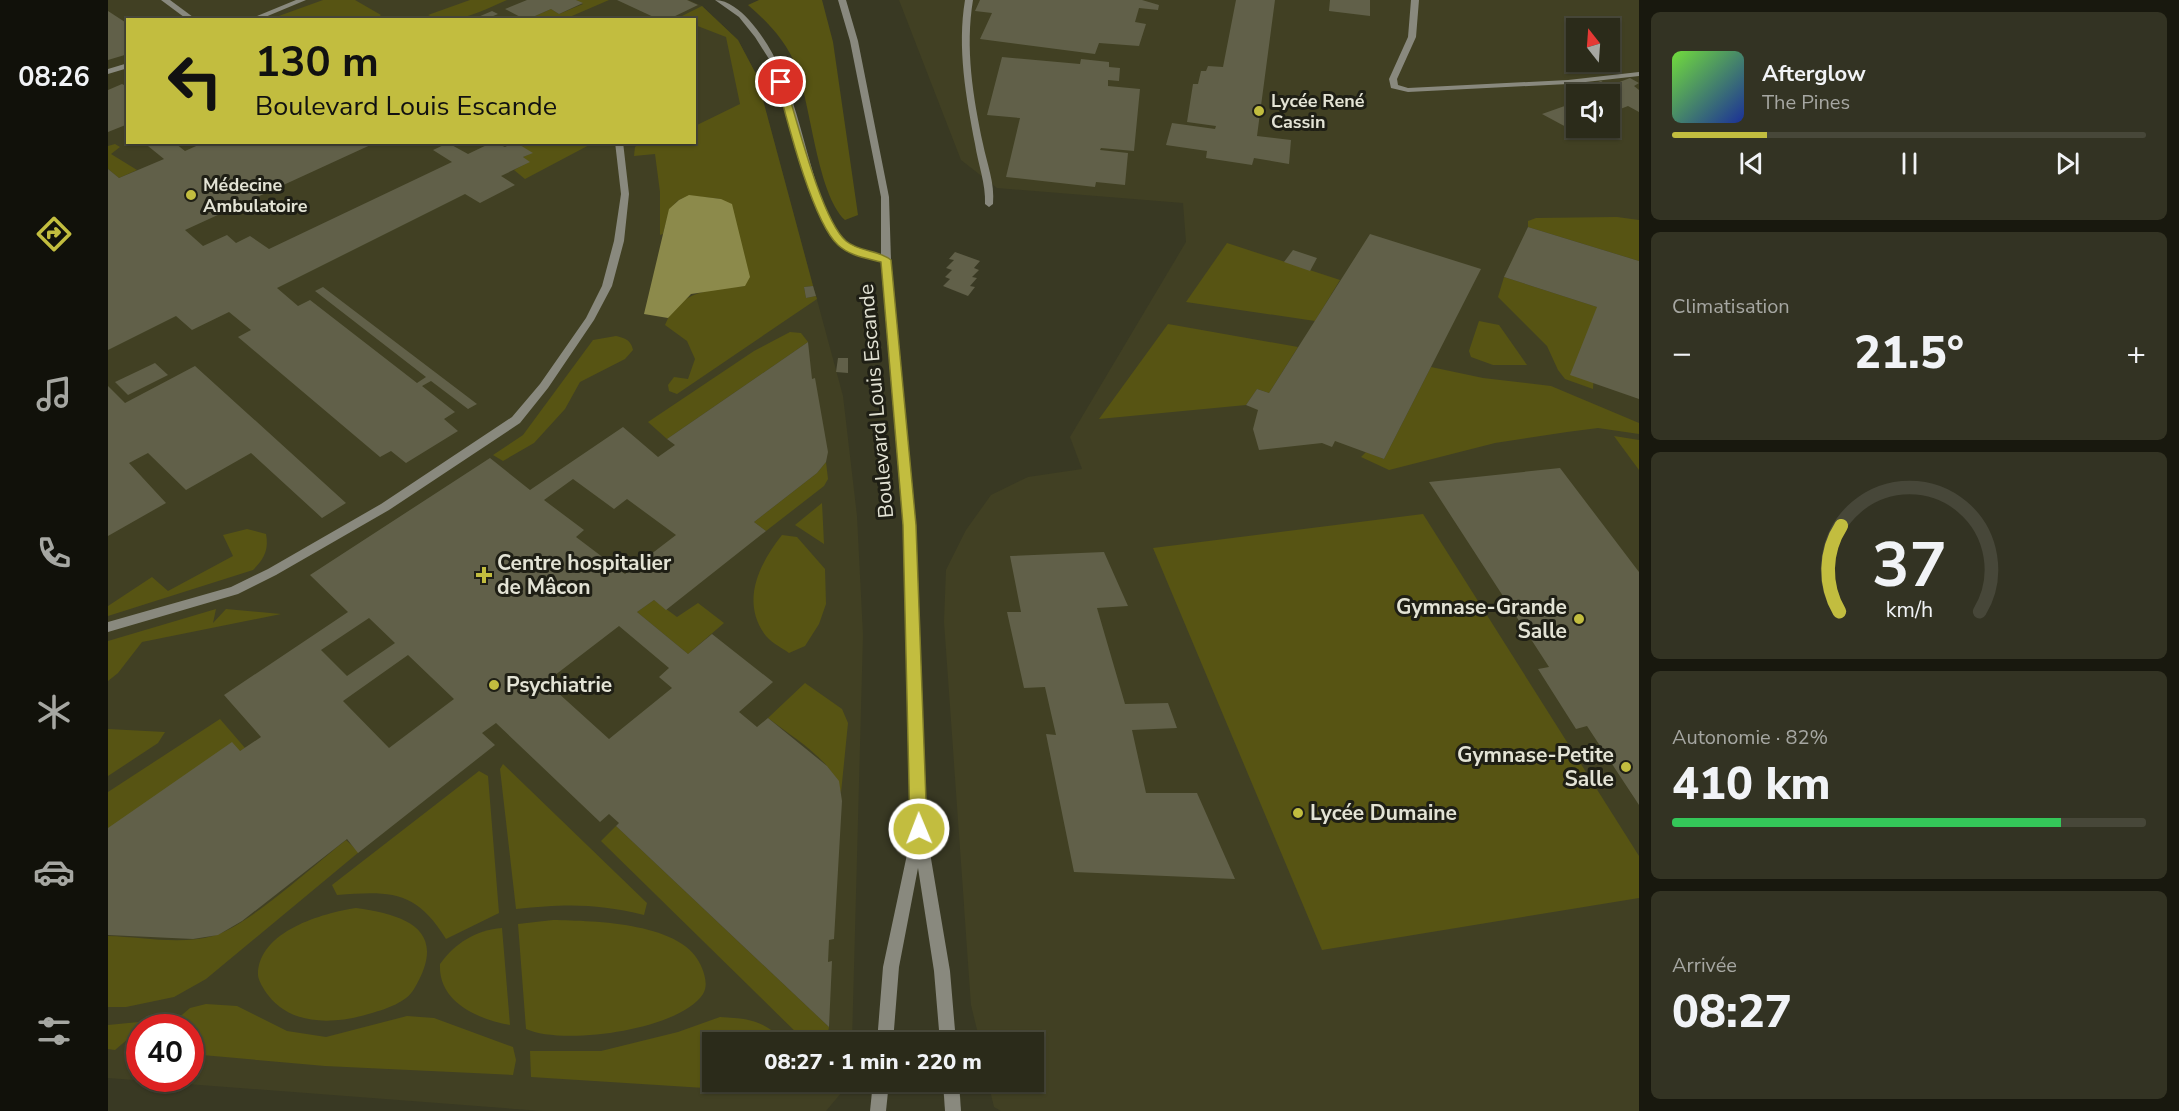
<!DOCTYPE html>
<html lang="fr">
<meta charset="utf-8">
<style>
body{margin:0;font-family:"Nunito Sans",sans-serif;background:#333323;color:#f1f3f6;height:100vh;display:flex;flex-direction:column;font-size:22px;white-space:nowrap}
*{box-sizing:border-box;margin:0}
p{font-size:20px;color:#a6a7a2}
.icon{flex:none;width:33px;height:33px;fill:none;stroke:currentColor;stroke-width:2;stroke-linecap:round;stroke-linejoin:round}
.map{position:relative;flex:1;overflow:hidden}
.drawer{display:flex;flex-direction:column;gap:12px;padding:12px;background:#18180e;width:540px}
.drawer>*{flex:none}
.guide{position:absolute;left:18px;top:18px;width:570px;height:126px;border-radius:0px;box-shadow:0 2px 4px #0004,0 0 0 2px #474739;background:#c2bd3f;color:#111;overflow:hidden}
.needle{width:39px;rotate:343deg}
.buttons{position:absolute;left:1458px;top:18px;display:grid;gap:12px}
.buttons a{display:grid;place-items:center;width:54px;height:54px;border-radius:0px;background:#2b2b1a;box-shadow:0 2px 4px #0004,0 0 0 2px #474739;font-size:30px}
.speed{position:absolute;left:18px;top:1014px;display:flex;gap:12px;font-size:30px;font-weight:700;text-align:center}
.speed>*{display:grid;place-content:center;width:78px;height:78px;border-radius:50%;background:#2b2b1a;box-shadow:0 2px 4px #0004,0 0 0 2px #474739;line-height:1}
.speed .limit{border:9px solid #d22;background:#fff;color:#111}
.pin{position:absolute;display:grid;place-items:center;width:51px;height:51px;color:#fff;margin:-26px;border:3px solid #fff;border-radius:50%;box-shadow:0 2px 6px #0007}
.me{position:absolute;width:66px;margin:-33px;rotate:359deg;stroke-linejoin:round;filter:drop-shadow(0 0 4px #0008)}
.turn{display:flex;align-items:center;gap:21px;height:126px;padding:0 30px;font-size:27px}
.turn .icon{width:78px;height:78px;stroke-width:2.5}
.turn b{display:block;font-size:42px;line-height:51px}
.big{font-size:45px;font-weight:800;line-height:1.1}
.drawer .tile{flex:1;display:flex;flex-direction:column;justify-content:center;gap:9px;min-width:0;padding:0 21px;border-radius:9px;background:#333323}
.drawer .dial{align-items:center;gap:0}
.dial svg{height:156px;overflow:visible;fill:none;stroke:#474739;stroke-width:7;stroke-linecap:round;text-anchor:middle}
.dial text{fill:#f1f3f6;stroke:none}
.song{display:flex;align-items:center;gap:18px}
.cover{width:72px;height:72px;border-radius:9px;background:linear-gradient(135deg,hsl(100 70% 55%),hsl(230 70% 35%))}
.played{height:6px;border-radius:3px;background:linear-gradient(90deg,#c2bd3f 20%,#474739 20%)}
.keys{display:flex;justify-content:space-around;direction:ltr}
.heat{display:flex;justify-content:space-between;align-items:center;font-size:33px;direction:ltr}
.charge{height:9px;border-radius:4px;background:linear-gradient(90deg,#34c759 82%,#474739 0)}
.trip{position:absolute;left:594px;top:1032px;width:342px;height:60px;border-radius:0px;background:#2b2b1a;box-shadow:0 2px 4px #0004,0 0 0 2px #474739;font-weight:800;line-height:60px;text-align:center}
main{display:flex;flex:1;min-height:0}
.tab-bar{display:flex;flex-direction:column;width:108px;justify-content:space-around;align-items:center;background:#11110a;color:#a6a7a2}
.tab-bar .icon{width:42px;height:42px}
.tab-bar .active{color:#c2bd3f}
.tab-bar b{font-size:27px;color:#f1f3f6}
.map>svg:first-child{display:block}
.built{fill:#414023;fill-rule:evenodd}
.green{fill:#575413}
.water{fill:#8c8a4b}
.building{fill:#616049;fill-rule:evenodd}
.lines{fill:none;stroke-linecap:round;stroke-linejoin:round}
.service{fill:#89897e;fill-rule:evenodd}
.minor{fill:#89897e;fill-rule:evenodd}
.tertiary{fill:#89897e;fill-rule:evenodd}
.route{fill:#c2bd3f;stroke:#7e7b29;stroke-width:1.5}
.poi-dot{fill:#c2bd3f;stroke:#1f1f15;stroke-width:2}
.labels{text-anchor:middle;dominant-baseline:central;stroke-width:6;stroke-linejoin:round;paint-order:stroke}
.far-poi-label{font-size:18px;font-weight:bold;fill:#e3e3d5;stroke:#1f1f15;text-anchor:start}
.street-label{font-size:21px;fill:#e3e3d5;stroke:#1f1f15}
.poi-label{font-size:21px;font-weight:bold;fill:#e3e3d5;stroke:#1f1f15;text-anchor:start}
</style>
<main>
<nav class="tab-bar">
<b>08:26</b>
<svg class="icon active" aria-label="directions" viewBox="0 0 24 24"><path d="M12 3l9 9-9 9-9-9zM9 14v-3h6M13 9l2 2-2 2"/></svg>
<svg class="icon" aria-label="music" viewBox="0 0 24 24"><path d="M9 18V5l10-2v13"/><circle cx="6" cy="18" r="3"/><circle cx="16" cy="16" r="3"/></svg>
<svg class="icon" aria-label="phone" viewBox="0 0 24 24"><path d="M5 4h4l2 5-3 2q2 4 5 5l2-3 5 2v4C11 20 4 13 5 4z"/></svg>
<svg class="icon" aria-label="climate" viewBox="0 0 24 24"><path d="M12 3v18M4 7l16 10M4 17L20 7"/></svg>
<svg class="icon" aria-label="car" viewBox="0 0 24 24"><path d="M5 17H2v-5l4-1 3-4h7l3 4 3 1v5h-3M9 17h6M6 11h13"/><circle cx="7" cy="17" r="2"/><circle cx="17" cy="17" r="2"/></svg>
<svg class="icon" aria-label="filters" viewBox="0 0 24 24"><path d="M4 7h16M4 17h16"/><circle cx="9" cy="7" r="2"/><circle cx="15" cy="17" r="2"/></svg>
</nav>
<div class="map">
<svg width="1531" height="1111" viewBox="0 0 1531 1111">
<rect width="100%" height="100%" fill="#393923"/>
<g class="built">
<path d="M0 0H581L594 6 630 40 648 74 735 396 749 516 755 635 744 1042H604V1082H740L739 1086 718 1111H434L0 1078ZM20 20H586V142H20ZM32 1028H82V1078H32Z"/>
<path d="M791 0H1531V1111H893L886 1107 880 1082H926V1042H872L863 1005 836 621 838 570 858 530 883 495 920 477 974 469 962 437 1078 242 1075 203 889 188 853 160ZM1468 28H1502V62H1468ZM1468 94H1502V128H1468Z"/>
</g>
<g class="green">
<polygon points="215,0 247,0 273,15 267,20 168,17"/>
<path d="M362 0H399C375 10 345 28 320 15Z"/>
<polygon points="468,0 501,0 457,19 418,20 443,9 451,14 475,4"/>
<path d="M651 0H714L725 42 750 215 737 220C709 194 703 104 688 66 678 41 660 22 640 5Z"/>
<path d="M594 6 630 40 648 74 705 286 696 287 698 298 708 296 709 299 569 394 561 391 560 385 566 377 580 379 587 359 579 341 557 325C571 289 604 290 637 286L613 199C573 194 565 192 555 234L552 235V192L547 154 526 156 527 147 532 143 586 142 587 126 632 104 618 37 587 25 586 20 570 18Z"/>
<polygon points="407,143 485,143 417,179 406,170 421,162 415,157 424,153"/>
<polygon points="7,144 12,147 3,154 29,170 11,178 0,169 0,146"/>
<polygon points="1509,217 1531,220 1531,261 1420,227 1420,221 1428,218"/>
<polygon points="1119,243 1232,280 1207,321 1078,302"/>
<polygon points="1396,277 1489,307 1485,389 1457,379 1450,370 1439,346 1390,297"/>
<polygon points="1371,321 1391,325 1419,365 1385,365 1363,357 1361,351"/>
<polygon points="1060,324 1190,347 1161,393 1149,389 1138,405 991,419"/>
<polygon points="682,332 693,333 700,342 559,439 540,422 646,351"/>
<path d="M508 336C517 338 523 340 525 350L517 359 472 382 457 409 426 443 395 461 385 455 415 435 485 340Z"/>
<polygon points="1323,367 1375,378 1443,386 1531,423 1531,434 1490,428 1459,432 1387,443 1281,470 1253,457 1258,452 1276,459"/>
<polygon points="1506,436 1531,440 1531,470"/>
<polygon points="718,462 720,479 716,486 658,531 646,522 709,473"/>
<polygon points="714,503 716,544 687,525"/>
<polygon points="1315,514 1531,856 1531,898 1214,950 1045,548"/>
<path d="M139 529 158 534C161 550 156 559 145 570L0 616V606L44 577 60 591 125 556 115 535Z"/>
<path d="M674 535 689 537 717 569 718 604 711 624 697 646 681 653C674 648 664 643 658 636 632 602 651 564 674 535Z"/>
<polygon points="546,600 569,617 590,603 616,623 580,654 529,612"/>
<polygon points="108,609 105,623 118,609 173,614 34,642 10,673 0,681 0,641"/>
<path d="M697 683 734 709 740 723 733 793C727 761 685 738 660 718Z"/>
<polygon points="112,719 137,748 0,829 0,792"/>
<polygon points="0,729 57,732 50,743 0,776"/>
<path d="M395 764 539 903 536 915C487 903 457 904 408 909L392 769Z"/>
<path d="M371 771 380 776 391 913 338 939C308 890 282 891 229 895L224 885Z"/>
<polygon points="508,826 721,1027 718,1042 698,1042 493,841"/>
<path d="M238 840 251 852 98 979 66 997 18 1007H0V936C33 937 73 945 105 936 140 926 206 865 238 840Z"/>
<path d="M248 908C300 915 341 931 306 989 299 1002 278 1009 264 1013 229 1024 184 1027 160 995 156 990 150 980 150 975 150 931 215 913 248 908Z"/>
<path d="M445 920C486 921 578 922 594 968 597 976 600 986 595 994 572 1030 455 1046 418 1029L410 924Z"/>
<path d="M394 928 402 1025C369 1019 330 1002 332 964 347 943 368 930 394 928Z"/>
<polygon points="98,1004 129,1006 179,1031 218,1037 299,1016 326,1018 405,1047 408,1060 405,1075 217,1066 83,1054 82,1028 60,1027 82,1008"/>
<path d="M612 1017C644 1019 654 1020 677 1042H604V1082H697L674 1093 423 1077 422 1051H493L570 1032Z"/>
<polygon points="41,1021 7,1050 0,1049 0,1025"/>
</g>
<polygon class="water" points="581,195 613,199 624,204 642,277 637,286 583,294 560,318 536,314 561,209 571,200"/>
<g class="building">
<polygon points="419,0 468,0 475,3 451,14 443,9 418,20 397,9"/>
<polygon points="509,0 579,0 590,5 559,20 552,20"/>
<polygon points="872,0 1034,0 1051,5 1050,10 1031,8 1027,22 1038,24 1031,46 991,43 987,54 872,39 884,13 867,11"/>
<polygon points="1128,0 1167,0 1149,136 1183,140 1181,164 1146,158 1144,165 1098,158 1099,151 1058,145 1064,123 1107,129 1108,126 1079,122 1085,84 1090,84 1093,71 1098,71 1100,66 1115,67"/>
<polygon points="1222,0 1262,0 1262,16 1221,11"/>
<polygon points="0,11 20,24 20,54 0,60"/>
<polygon points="384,11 390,14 376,20 363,20"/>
<polygon points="894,57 972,64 973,59 1001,62 1001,67 1012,68 1011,81 1000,80 1000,86 1032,89 1026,151 993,148 992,150 1020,153 1017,185 988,182 987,187 898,177 912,118 879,115"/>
<polygon points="1522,78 1531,83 1526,86 1531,90 1531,112 1520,106 1502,113 1502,94 1473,94 1466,90 1493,81 1501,86"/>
<polygon points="14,84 20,87 20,124 0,132 0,90"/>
<polygon points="1468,102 1468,125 1460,128 1434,114"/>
<polygon points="48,142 71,142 68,144 77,151 97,142 269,142 77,230 95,246 119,235 128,243 142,236 161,249 344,162 325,150 340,143 360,154 385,142 397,147 407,142 425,153 415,157 422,162 393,176 407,185 372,203 357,194 169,288 190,306 202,300 309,383 318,377 207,291 215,287 369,404 360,409 323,381 314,386 347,412 336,419 350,431 298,463 283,451 272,457 130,337 143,330 121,312 84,330 68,316 0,350 0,169 11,178 56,159 40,146"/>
<polygon points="1420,227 1531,261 1531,399 1462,375 1489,307 1396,277"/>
<polygon points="1262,234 1373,269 1276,459 1227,441 1224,447 1214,443 1151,450 1145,429 1150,410 1138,405 1149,389 1161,393"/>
<polygon points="1185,250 1209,258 1202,271 1176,262"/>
<polygon points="847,252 872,261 866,268 871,270 864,277 869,278 862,286 867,287 860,296 835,286 842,279 837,277 844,270 838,268 846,260 841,259"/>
<polygon points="705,286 708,296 698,298 696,287"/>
<path d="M700 342 704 379 707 378 720 452 718 462 709 473 646 522 658 531 558 610 546 600 529 612 580 654 604 634 665 682 631 712 649 727 660 718 719 766 731 781 734 801 726 939 721 940 720 962 724 961 721 1027 508 826 511 823 501 814 492 822 388 723 374 733 387 745 250 853 239 839 134 921 110 935 85 939 0 935V828L124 742 132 751 153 737 116 695 240 612 202 575 382 458 422 490 515 427 550 457 567 445 559 439ZM465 479 506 509 519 499 568 535 517 574 468 537 476 530 436 500ZM261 618 287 643 239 676 213 650ZM511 626 561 668 551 677 564 688 501 739 438 682ZM300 655 346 699 281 748 235 701Z"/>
<polygon points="730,358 740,358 740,373 728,372"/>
<polygon points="47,363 60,375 20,395 7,382"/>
<polygon points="87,366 160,432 238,503 214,518 143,453 78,490 40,453 21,463 58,503 0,536 0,386 17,403"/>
<polygon points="1452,468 1531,572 1531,805 1479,726 1468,729 1430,669 1441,667 1321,482"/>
<polygon points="996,552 1020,606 989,608 1017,704 1060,703 1069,728 1024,730 1038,793 1089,793 1127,879 966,872 938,734 948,735 937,687 916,688 899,612 913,612 902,556"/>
</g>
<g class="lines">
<g class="service">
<polygon points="53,0 62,0 89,20 80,20"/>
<polygon points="188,0 198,0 150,20 139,20"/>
<polygon points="295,18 306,20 292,20"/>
<polygon points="20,63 20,68 0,74 0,69"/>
<polygon points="507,142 515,142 521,194 516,241 504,286 486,320 440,388 412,423 281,510 168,575 130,594 0,632 0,622 123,587 160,569 273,504 404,417 432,384 478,318 494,286 506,241 513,194"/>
</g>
<g class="minor">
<path d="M857 0H865C857 48 865 97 875 144 879 164 887 183 885 204L881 207 877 204C878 184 870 164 867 144 858 97 849 48 857 0Z"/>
<polygon points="1303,0 1311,0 1308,37 1289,79 1290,85 1300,88 1460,80 1531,72 1531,76 1460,84 1300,92 1283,88 1281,79 1300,37"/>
</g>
<g class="tertiary">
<path d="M607 0C620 0 633 11 641 20 681 65 690 124 707 179 713 198 719 222 733 237 744 249 758 253 773 256V197L742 41 730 0H738L750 41 781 197 783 260 807 525 818 829 842 971 848 1042H832L826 971 810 868 791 967 785 1042H769L775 967 804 831 795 525 773 262 741 252 732 246 721 233 705 199 680 112 661 59 647 37 631 17Z"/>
<polygon points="765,1082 781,1082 778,1111 762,1111"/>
<polygon points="835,1082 851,1082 853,1111 837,1111"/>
</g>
</g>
<path class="route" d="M673 80 677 82C688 117 713 219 738 241 751 252 771 250 783 260L808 525 819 829 816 834 811 836 805 834 802 829 795 525 773 262C758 258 742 256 730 245 704 221 679 120 669 82Z"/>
<g class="poi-dot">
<circle cx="1151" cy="111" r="6"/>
<circle cx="83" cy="195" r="6"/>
<path d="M373 566h6v6h6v6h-6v6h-6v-6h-6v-6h6z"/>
<circle cx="1471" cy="619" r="6"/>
<circle cx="386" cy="685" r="6"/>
<circle cx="1518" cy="767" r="6"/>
<circle cx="1190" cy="813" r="6"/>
</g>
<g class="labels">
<g class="far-poi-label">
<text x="1163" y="101">Lycée René<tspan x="1163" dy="21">Cassin</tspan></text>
<text x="95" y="185">Médecine<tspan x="95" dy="21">Ambulatoire</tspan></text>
</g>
<g class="street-label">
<text transform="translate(768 401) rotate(-95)">Boulevard Louis Escande</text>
</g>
<g class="poi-label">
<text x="389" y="563">Centre hospitalier<tspan x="389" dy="24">de Mâcon</tspan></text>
<text x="1459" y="607" text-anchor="end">Gymnase-Grande<tspan x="1459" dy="24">Salle</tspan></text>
<text x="398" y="685">Psychiatrie</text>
<text x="1506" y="755" text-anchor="end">Gymnase-Petite<tspan x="1506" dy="24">Salle</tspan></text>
<text x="1202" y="813">Lycée Dumaine</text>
</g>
</g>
</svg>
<div class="buttons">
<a><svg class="needle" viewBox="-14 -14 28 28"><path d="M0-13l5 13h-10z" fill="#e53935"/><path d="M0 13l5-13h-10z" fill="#a6a7a2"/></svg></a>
<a><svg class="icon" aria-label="sound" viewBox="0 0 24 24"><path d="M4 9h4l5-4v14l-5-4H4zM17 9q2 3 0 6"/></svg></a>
</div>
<div class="speed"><div class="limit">40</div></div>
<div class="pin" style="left:673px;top:82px;background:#d93025"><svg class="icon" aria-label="arrive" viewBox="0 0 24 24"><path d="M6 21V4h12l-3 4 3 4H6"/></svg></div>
<svg class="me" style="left:811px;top:829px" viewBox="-20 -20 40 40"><circle r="17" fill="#c2bd3f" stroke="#fff" stroke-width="3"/><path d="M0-11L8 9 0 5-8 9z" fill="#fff"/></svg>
<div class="trip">08:27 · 1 min · 220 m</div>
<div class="guide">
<div class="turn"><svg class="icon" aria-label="left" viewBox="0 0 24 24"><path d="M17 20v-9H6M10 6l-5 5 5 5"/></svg><div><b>130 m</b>Boulevard Louis Escande</div></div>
</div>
</div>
<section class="drawer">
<div class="tile">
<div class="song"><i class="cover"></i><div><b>Afterglow</b><p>The Pines</p></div></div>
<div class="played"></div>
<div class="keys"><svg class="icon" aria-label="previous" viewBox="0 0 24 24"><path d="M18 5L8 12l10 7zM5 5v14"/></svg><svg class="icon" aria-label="pause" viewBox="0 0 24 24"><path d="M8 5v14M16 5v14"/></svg><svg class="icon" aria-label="next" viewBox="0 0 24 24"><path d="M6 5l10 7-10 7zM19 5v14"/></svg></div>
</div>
<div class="tile"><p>Climatisation</p>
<div class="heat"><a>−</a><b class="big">21.5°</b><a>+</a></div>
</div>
<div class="tile dial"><svg viewBox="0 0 100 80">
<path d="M14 69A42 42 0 1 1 86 69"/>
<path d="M14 69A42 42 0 0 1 15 25" stroke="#c2bd3f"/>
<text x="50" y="56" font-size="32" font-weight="700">37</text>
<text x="50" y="72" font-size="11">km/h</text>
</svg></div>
<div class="tile"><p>Autonomie · 82%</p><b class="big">410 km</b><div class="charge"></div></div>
<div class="tile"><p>Arrivée</p><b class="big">08:27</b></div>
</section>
</main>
